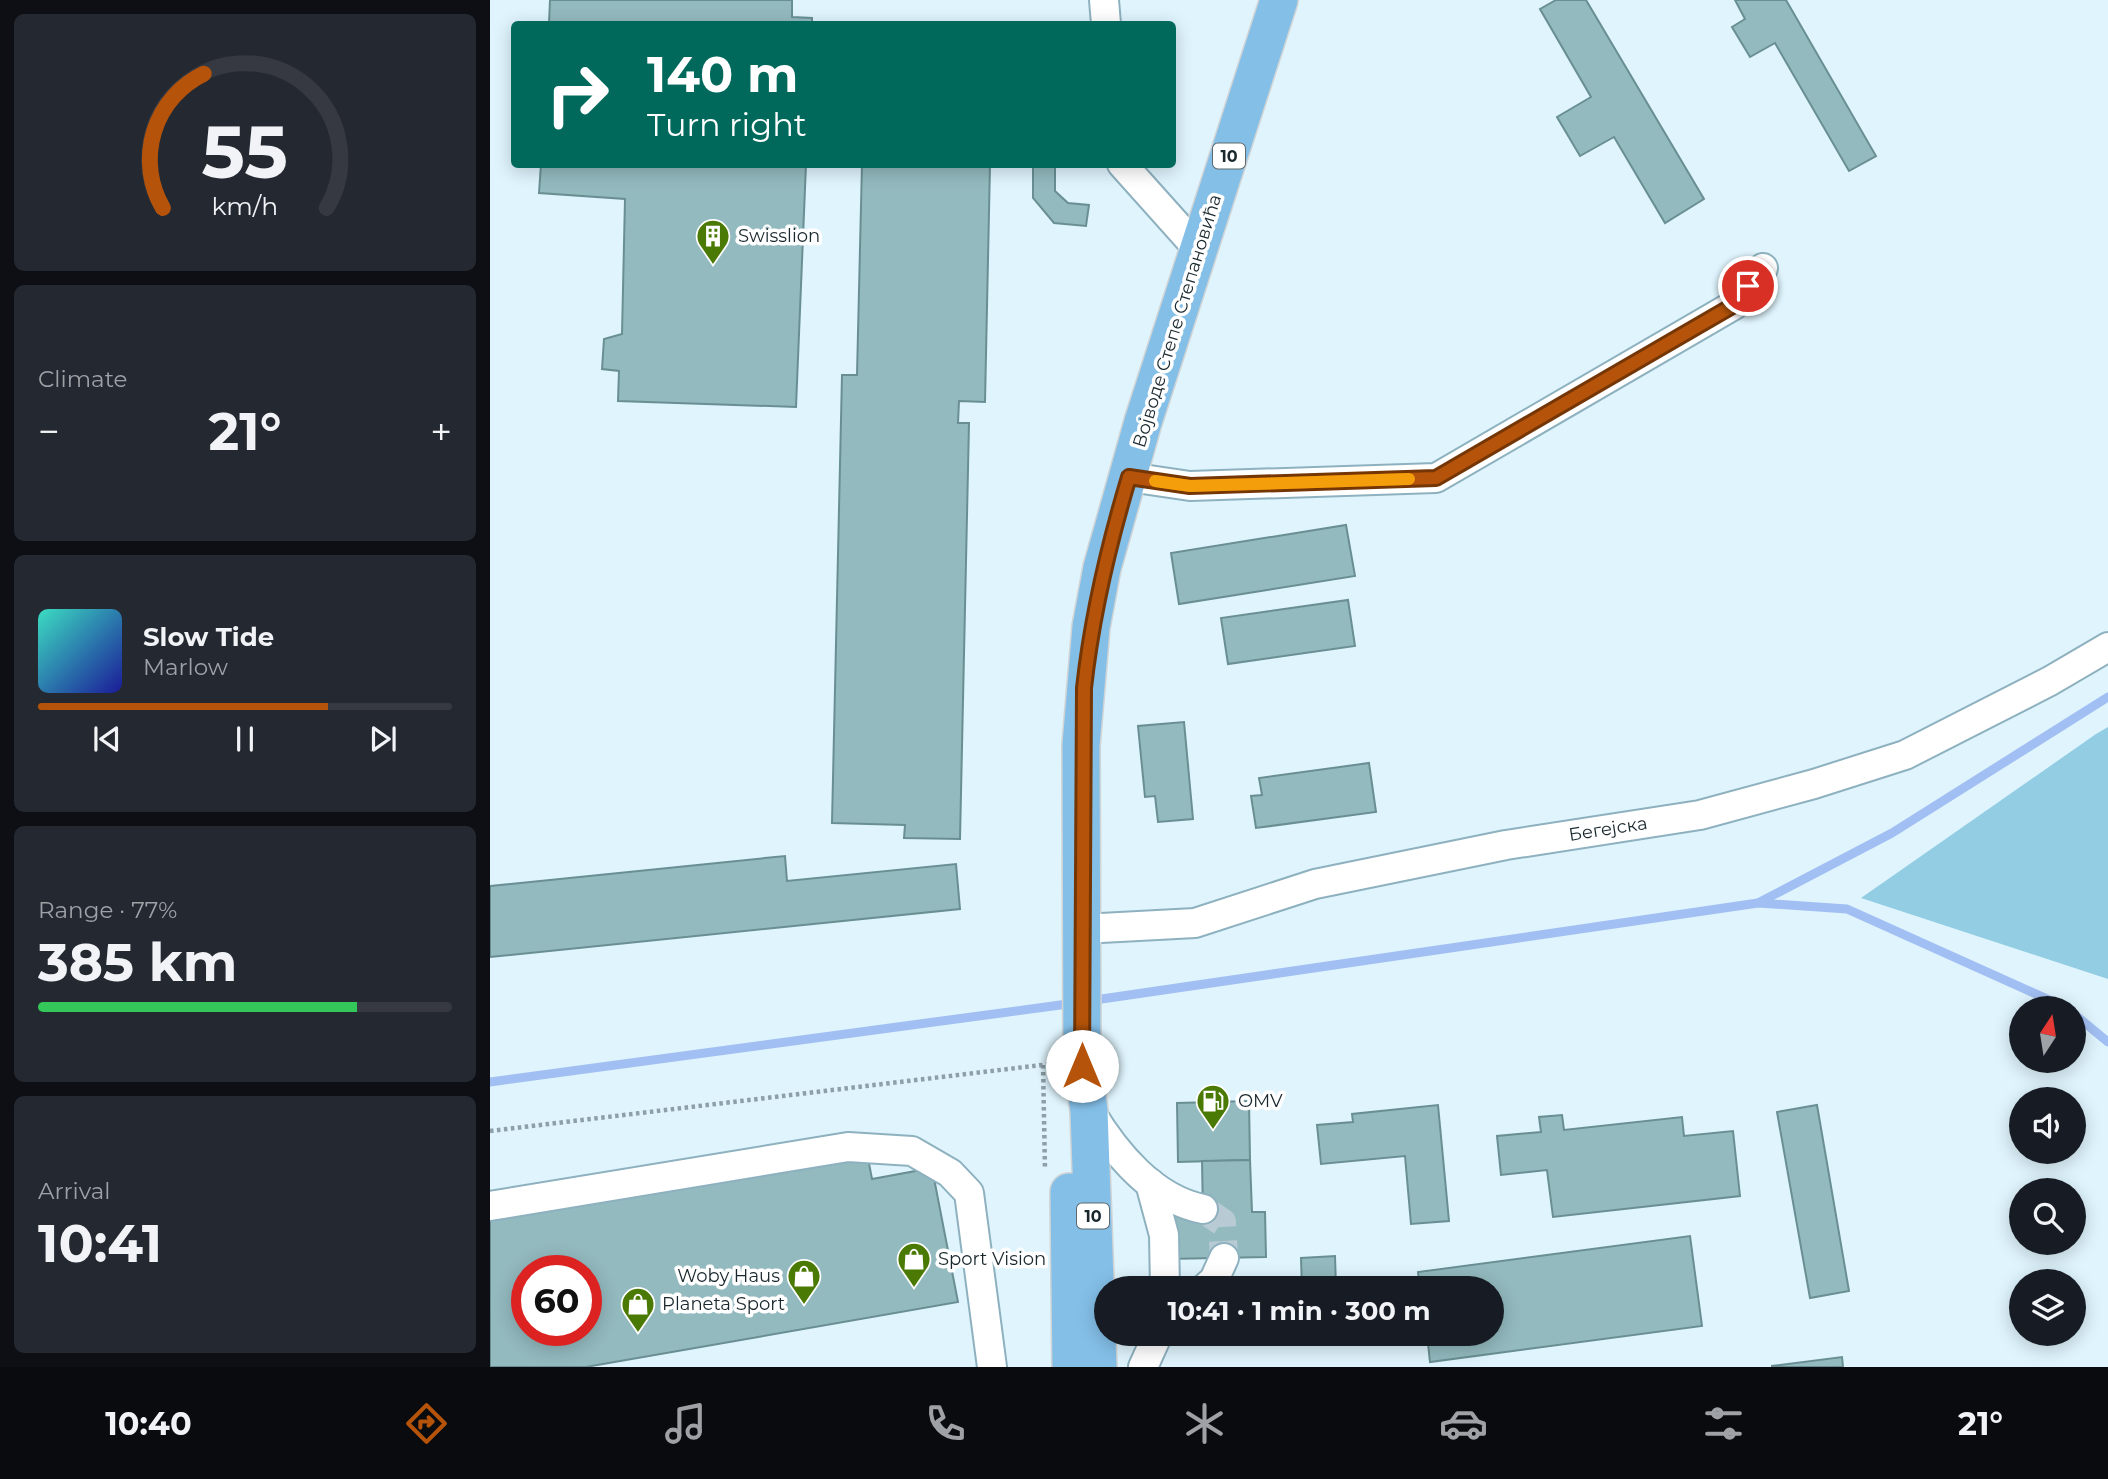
<!DOCTYPE html>
<meta charset="utf-8">
<style>
body{margin:0;font-family:Montserrat,sans-serif;background:#242831;color:#f1f3f6;height:100vh;display:flex;flex-direction:column;font-size:26px;white-space:nowrap}
*{box-sizing:border-box;margin:0}
p{font-size:23px;color:#9ea1a6}
.icon{flex:none;width:38px;height:38px;fill:none;stroke:currentColor;stroke-width:2;stroke-linecap:round;stroke-linejoin:round}
.map{position:relative;flex:1;overflow:hidden}
.drawer{display:flex;flex-direction:column;gap:14px;padding:14px;background:#0d0f14;width:490px}
.drawer>*{flex:none}
.banner{position:absolute;left:21px;top:21px;width:665px;height:147px;border-radius:7px;box-shadow:0 4px 18px #0003;background:#00695c;color:#fff;overflow:hidden}
.needle{width:46px;rotate:12deg}
.controls{position:absolute;left:1519px;top:996px;display:grid;gap:14px}
.controls a{display:grid;place-items:center;width:77px;height:77px;border-radius:50%;background:#171b24;box-shadow:0 4px 18px #0003;font-size:35px}
.speed{position:absolute;left:21px;top:1255px;display:flex;gap:14px;font-size:35px;font-weight:700;text-align:center}
.speed>*{display:grid;place-content:center;width:91px;height:91px;border-radius:50%;background:#171b24;box-shadow:0 4px 18px #0003;line-height:1}
.speed .limit{border:10px solid #d22;background:#fff;color:#111}
.pin{position:absolute;display:grid;place-items:center;width:60px;height:60px;color:#fff;margin:-30px;border:4px solid #fff;border-radius:50%;box-shadow:0 2px 7px #0007}
.me{position:absolute;width:77px;margin:-38px;rotate:0deg;stroke-linejoin:round;filter:drop-shadow(0 0 5px #0008)}
.turn{display:flex;align-items:center;gap:24px;height:147px;padding:0 21px;font-size:32px}
.turn .icon{width:91px;height:91px;stroke-width:2.5}
.turn b{display:block;font-size:49px;line-height:60px}
.big{font-size:52px;font-weight:700;line-height:1.1}
.drawer .widget{flex:1;display:flex;flex-direction:column;justify-content:center;gap:10px;min-width:0;padding:0 24px;border-radius:10px;background:#242831}
.drawer .dial{align-items:center;gap:0}
.dial svg{height:182px;overflow:visible;fill:none;stroke:#363941;stroke-width:7;stroke-linecap:round;text-anchor:middle}
.dial text{fill:#f1f3f6;stroke:none}
.song{display:flex;align-items:center;gap:21px}
.cover{width:84px;height:84px;border-radius:10px;background:linear-gradient(135deg,hsl(170 70% 55%),hsl(240 70% 35%))}
.played{height:7px;border-radius:4px;background:linear-gradient(90deg,#b45309 70%,#363941 70%)}
.keys{display:flex;justify-content:space-around;direction:ltr}
.heat{display:flex;justify-content:space-between;align-items:center;font-size:38px;direction:ltr}
.charge{height:10px;border-radius:5px;background:linear-gradient(90deg,#34c759 77%,#363941 0)}
.trip{position:absolute;left:604px;top:1276px;width:410px;height:70px;border-radius:35px;background:#171b24;box-shadow:0 4px 18px #0003;font-weight:700;line-height:70px;text-align:center}
.dock{display:flex;height:112px;justify-content:space-around;align-items:center;background:#090b0e;color:#9ea1a6}
.dock .icon{width:49px;height:49px}
.dock .on{color:#b45309}
.dock b{font-size:32px;color:#f1f3f6}
main{display:flex;flex:1;min-height:0}
.map>svg:first-child{display:block}
.green{fill:#92cde4}
.lines{fill:none;stroke-linecap:round;stroke-linejoin:round}
.stream{stroke:#a2bff3;stroke-width:9}
.building{fill:#93babf;stroke:#698f94;stroke-width:2;fill-rule:evenodd}
.minor-tunnel{stroke:#b8cbd4;stroke-width:28;stroke-dasharray:28 14;stroke-linecap:butt}
.minor-casing{stroke:#8eb1bf;stroke-width:32}
.major-casing{stroke:#d1d4d5;stroke-width:40}
.path{stroke:#8d9fa7;stroke-width:4.5;stroke-dasharray:3.5 3.5;stroke-linecap:butt}
.minor{stroke:#fff;stroke-width:28}
.major{stroke:#84bfe8;stroke-width:37}
.route-casing{stroke:#753606;stroke-width:18}
.route{stroke:#b45309;stroke-width:12}
.slow{stroke:#f59e0b;stroke-width:12}
.labels{text-anchor:middle;dominant-baseline:central;stroke-width:7;stroke-linejoin:round;paint-order:stroke}
.shield{fill:#fff;stroke:#5f686d;stroke-width:2}
.shield-label{font-size:16px;font-weight:bold;fill:#1a282e}
.poi-label{font-size:18px;fill:#1a282e;stroke:#fff;text-anchor:start}
.street-label{font-size:18px;fill:#1a282e;stroke:#fff}
</style>
<main>
<section class="drawer">
<div class="widget dial"><svg viewBox="0 0 100 80">
<path d="M14 69A42 42 0 1 1 86 69"/>
<path d="M14 69A42 42 0 0 1 32 10" stroke="#b45309"/>
<text x="50" y="56" font-size="32" font-weight="700">55</text>
<text x="50" y="72" font-size="11">km/h</text>
</svg></div>
<div class="widget"><p>Climate</p>
<div class="heat"><a>−</a><b class="big">21°</b><a>+</a></div>
</div>
<div class="widget">
<div class="song"><i class="cover"></i><div><b>Slow Tide</b><p>Marlow</p></div></div>
<div class="played"></div>
<div class="keys"><svg class="icon" aria-label="previous" viewBox="0 0 24 24"><path d="M18 5L8 12l10 7zM5 5v14"/></svg><svg class="icon" aria-label="pause" viewBox="0 0 24 24"><path d="M8 5v14M16 5v14"/></svg><svg class="icon" aria-label="next" viewBox="0 0 24 24"><path d="M6 5l10 7-10 7zM19 5v14"/></svg></div>
</div>
<div class="widget"><p>Range · 77%</p><b class="big">385 km</b><div class="charge"></div></div>
<div class="widget"><p>Arrival</p><b class="big">10:41</b></div>
</section>
<div class="map">
<svg width="1618" height="1367" viewBox="0 0 1618 1367">
<rect width="100%" height="100%" fill="#dff4fd"/>
<polygon class="green" points="1618,727 1618,979 1371,898 1606,734"/>
<g class="lines">
<g class="stream">
<polyline points="1268,903 1357,909 1577,1008"/>
<polyline points="598,1001 1268,903 1402,833 1618,697"/>
<polyline points="1584,1014 1618,1042"/>
<polyline points="0,1082 585,1003"/>
</g>
</g>
<g class="building">
<polygon points="60,0 302,0 302,17 322,18 322,24 59,24"/>
<polygon points="1066,0 1096,0 1214,199 1175,223 1124,137 1090,156 1067,117 1101,97 1050,9"/>
<polygon points="1245,0 1296,0 1386,156 1359,171 1285,43 1260,57 1242,27 1255,19"/>
<polygon points="51,164 316,164 306,407 128,401 129,371 112,369 114,339 132,334 135,199 49,193"/>
<polygon points="372,164 500,164 495,402 469,401 468,423 479,423 470,839 414,838 415,825 342,823 352,375 367,375"/>
<polygon points="543,164 565,164 565,191 578,203 599,205 596,226 564,223 543,198"/>
<polygon points="856,525 865,576 689,604 681,553"/>
<polygon points="858,600 865,646 738,664 731,618"/>
<polygon points="694,722 703,819 668,822 665,796 655,797 648,726"/>
<polygon points="879,763 886,812 766,828 761,796 772,795 769,778"/>
<polygon points="295,856 297,881 466,864 470,909 0,957 0,886"/>
<polygon points="759,1101 760,1160 688,1162 687,1103"/>
<polygon points="948,1105 959,1221 921,1224 915,1156 831,1164 827,1125 863,1122 862,1114"/>
<polygon points="1327,1105 1359,1291 1320,1298 1287,1112"/>
<polygon points="1072,1115 1074,1130 1192,1117 1194,1136 1243,1131 1250,1196 1063,1217 1057,1170 1011,1175 1007,1136 1051,1132 1049,1117"/>
<path d="M377 1153 382 1179 442 1168 468 1302 96 1367H0V1219ZM37 1270H96V1330H37Z"/>
<polygon points="760,1160 762,1212 775,1212 776,1257 678,1259 676,1216 713,1215 712,1161"/>
<polygon points="1200,1236 1212,1326 940,1362 937,1334 1001,1334 1001,1288 930,1288 928,1272"/>
<polygon points="845,1256 846,1288 812,1288 811,1258"/>
<polygon points="1352,1357 1353,1367 1282,1367 1282,1366"/>
</g>
<g class="lines">
<polyline class="minor-tunnel" points="713,1209 732,1222 734,1258"/>
<defs>
<g id="minor">
<polyline points="614,0 616,24"/>
<polyline points="632,164 709,250"/>
<polyline points="639,477 700,486 946,478 1244,305 1273,268"/>
<polyline points="592,929 705,923 825,884 1016,845 1210,815 1324,784 1415,755 1560,681 1618,647"/>
<path d="M600 1111C625 1153 663 1199 713 1209"/>
<polyline points="660,1183 674,1235 675,1288"/>
<polyline points="0,1206 358,1147 422,1151 460,1173 479,1193 502,1367"/>
<polyline points="715,1288 724,1280 734,1258"/>
<polyline points="653,1367 668,1334"/>
</g>
<g id="major">
<polyline points="579,1192 581,1367"/>
<polyline points="608,1367 599,1111 592,1060 591,745 601,627 612,568 653,422 789,0"/>
</g>
</defs>
<use href="#minor" class="minor-casing"/>
<use href="#major" class="major-casing"/>
<g class="path">
<polyline points="553,1065 555,1170"/>
<polyline points="0,1131 560,1064"/>
</g>
<use href="#minor" class="minor"/>
<use href="#major" class="major"/>
</g>
<g class="lines">
<defs>
<path id="route" d="M592 1066 594 688C602 615 618 547 639 477L700 486 946 478 1244 305 1258 286"/>
</defs>
<use href="#route" class="route-casing"/>
<use href="#route" class="route"/>
<polyline class="slow" points="665,481 700,486 919,479"/>
</g>
<defs>
<symbol id="building-pin" viewBox="-11 -11 22 30"><path d="M0 17L-7.5 6A9.5 9.5 0 1 1 7.5 6Z" fill="#4a7a03" stroke="#fff"/><path d="M-4-6H4V6H1V3H-1V6H-4ZM-2.5-4.3h1.7v1.8h-1.7ZM.8-4.3h1.7v1.8H.8ZM-2.5-1h1.7V.8h-1.7ZM.8-1h1.7V.8H.8Z" fill="#fff"/></symbol>
<symbol id="fuel-pin" viewBox="-11 -11 22 30"><path d="M0 17L-7.5 6A9.5 9.5 0 1 1 7.5 6Z" fill="#4a7a03" stroke="#fff"/><path d="M-5.5-6h7V0h2V4h1.3V-2.5L3-4.5l.8-.8L6-3V5H2.5V1h-1V6h-7ZM-4.2-4.7v3.2H.2V-4.7Z" fill="#fff"/></symbol>
<symbol id="shop-pin" viewBox="-11 -11 22 30"><path d="M0 17L-7.5 6A9.5 9.5 0 1 1 7.5 6Z" fill="#4a7a03" stroke="#fff"/><path d="M-5-2.5h2.3a2.7 3.5 0 0 1 5.4 0H5L5.5 6h-11ZM-1.5-2.5h3a1.5 2.3 0 0 0-3 0Z" fill="#fff"/></symbol>
</defs>
<g fill-rule="evenodd">
<use href="#building-pin" x="204" y="217" width="38" height="52"/>
<use href="#fuel-pin" x="704" y="1082" width="38" height="52"/>
<use href="#shop-pin" x="405" y="1240" width="38" height="52"/>
<use href="#shop-pin" x="295" y="1257" width="38" height="52"/>
<use href="#shop-pin" x="129" y="1285" width="38" height="52"/>
</g>
<g class="labels">
<g class="shield">
<rect x="723" y="143.5" width="32" height="25" rx="5"/>
<rect x="587" y="1203.5" width="32" height="25" rx="5"/>
</g>
<g class="shield-label">
<text x="739" y="156">10</text>
<text x="603" y="1216">10</text>
</g>
<g class="poi-label">
<text x="248" y="236">Swisslion</text>
<text x="748" y="1101">OMV</text>
<text x="448" y="1259">Sport Vision</text>
<text x="290" y="1276" text-anchor="end">Woby Haus</text>
<text x="172" y="1304">Planeta Sport</text>
</g>
<g class="street-label">
<text transform="translate(687 321) rotate(-73)">Војводе Степе Степановића</text>
<text transform="translate(1118 829) rotate(-9)">Бегејска</text>
</g>
</g>
</svg>
<div class="controls">
<a><svg class="needle" viewBox="-14 -14 28 28"><path d="M0-13l5 13h-10z" fill="#e53935"/><path d="M0 13l5-13h-10z" fill="#9ea1a6"/></svg></a>
<a><svg class="icon" aria-label="sound" viewBox="0 0 24 24"><path d="M4 9h4l5-4v14l-5-4H4zM17 9q2 3 0 6"/></svg></a>
<a><svg class="icon" aria-label="search" viewBox="0 0 24 24"><circle cx="10" cy="10" r="6"/><path d="M15 15l6 6"/></svg></a>
<a><svg class="icon" aria-label="layers" viewBox="0 0 24 24"><path d="M12 4l9 5-9 5-9-5zM3 14l9 5 9-5"/></svg></a>
</div>
<div class="speed"><div class="limit">60</div></div>
<div class="pin" style="left:1258px;top:286px;background:#d93025"><svg class="icon" aria-label="arrive" viewBox="0 0 24 24"><path d="M6 21V4h12l-3 4 3 4H6"/></svg></div>
<svg class="me" style="left:592px;top:1066px" viewBox="-20 -20 40 40"><circle r="19" fill="#fff"/><path d="M0-13L10 11 0 6-10 11z" fill="#b45309"/></svg>
<div class="trip">10:41 · 1 min · 300 m</div>
<div class="banner">
<div class="turn"><svg class="icon" aria-label="right" viewBox="0 0 24 24"><path d="M7 20v-9h11M14 6l5 5-5 5"/></svg><div><b>140 m</b>Turn right</div></div>
</div>
</div>
</main>
<nav class="dock">
<b>10:40</b>
<svg class="icon on" aria-label="directions" viewBox="0 0 24 24"><path d="M12 3l9 9-9 9-9-9zM9 14v-3h6M13 9l2 2-2 2"/></svg>
<svg class="icon" aria-label="music" viewBox="0 0 24 24"><path d="M9 18V5l10-2v13"/><circle cx="6" cy="18" r="3"/><circle cx="16" cy="16" r="3"/></svg>
<svg class="icon" aria-label="phone" viewBox="0 0 24 24"><path d="M5 4h4l2 5-3 2q2 4 5 5l2-3 5 2v4C11 20 4 13 5 4z"/></svg>
<svg class="icon" aria-label="climate" viewBox="0 0 24 24"><path d="M12 3v18M4 7l16 10M4 17L20 7"/></svg>
<svg class="icon" aria-label="car" viewBox="0 0 24 24"><path d="M5 17H2v-5l4-1 3-4h7l3 4 3 1v5h-3M9 17h6M6 11h13"/><circle cx="7" cy="17" r="2"/><circle cx="17" cy="17" r="2"/></svg>
<svg class="icon" aria-label="filters" viewBox="0 0 24 24"><path d="M4 7h16M4 17h16"/><circle cx="9" cy="7" r="2"/><circle cx="15" cy="17" r="2"/></svg>
<b>21°</b>
</nav>
